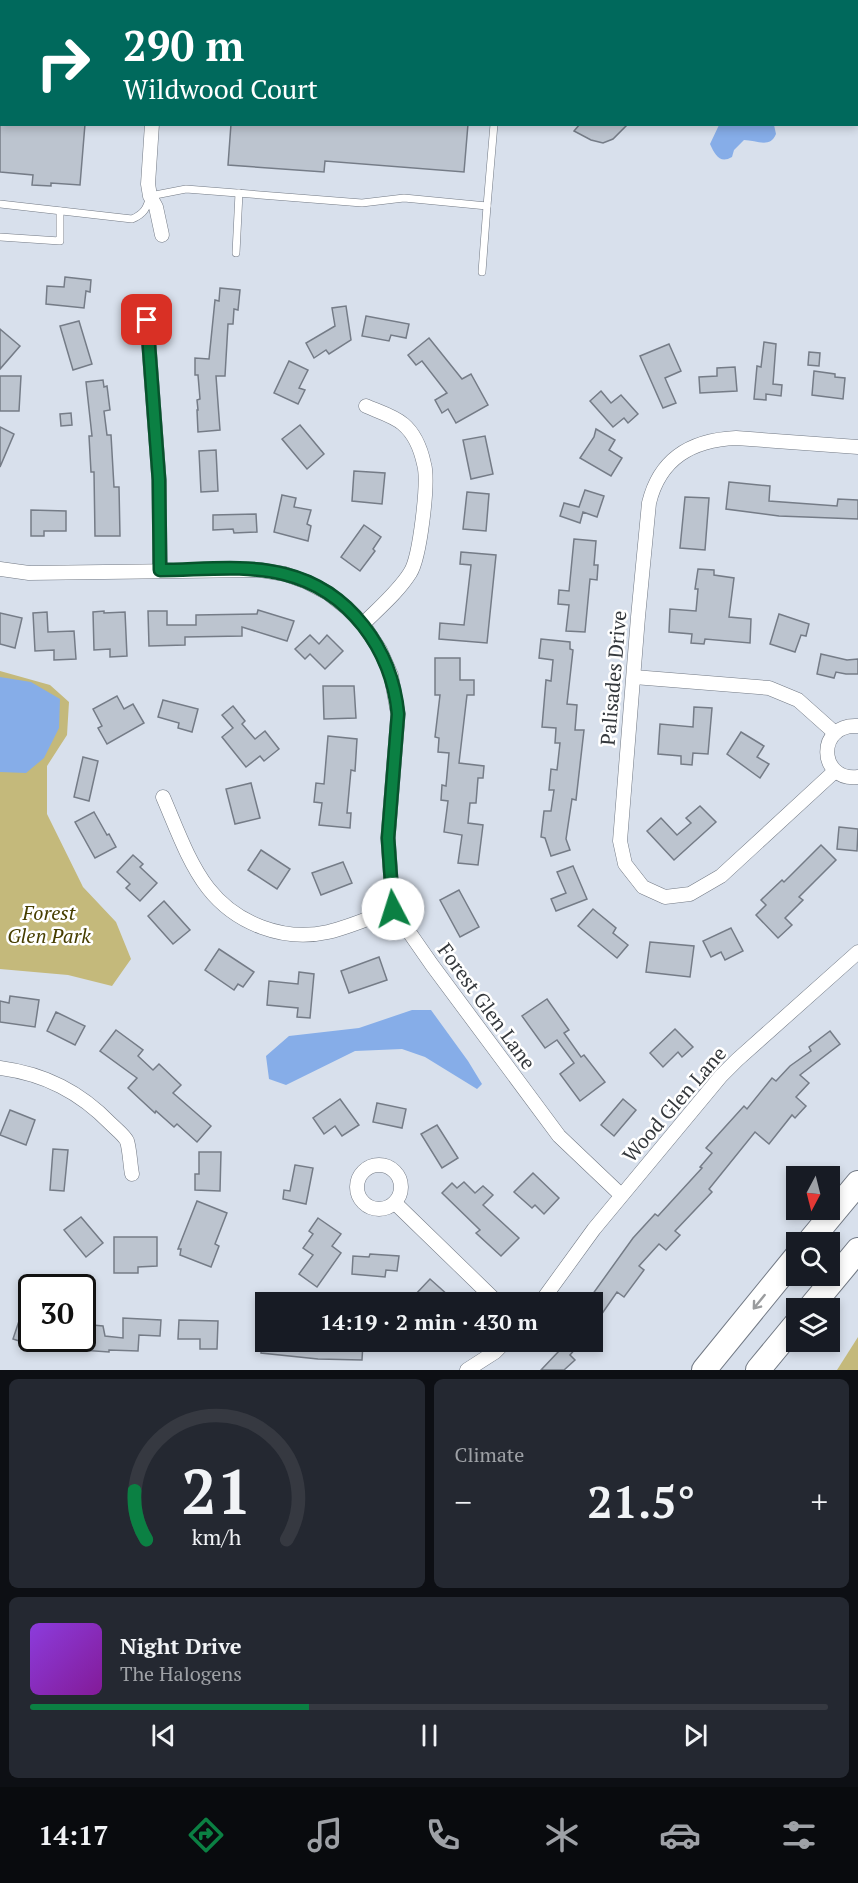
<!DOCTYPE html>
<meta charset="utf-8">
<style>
body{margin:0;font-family:"PT Serif",serif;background:#242831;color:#f1f3f6;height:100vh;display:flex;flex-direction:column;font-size:22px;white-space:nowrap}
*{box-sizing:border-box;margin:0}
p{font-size:20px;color:#9ea1a6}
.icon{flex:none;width:33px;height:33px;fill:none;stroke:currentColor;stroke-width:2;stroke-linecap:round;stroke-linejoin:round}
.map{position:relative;height:1370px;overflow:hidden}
.details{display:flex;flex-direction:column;gap:9px;padding:9px;background:#0d0f14;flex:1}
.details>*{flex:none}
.hud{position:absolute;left:0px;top:0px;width:858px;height:126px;box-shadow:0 3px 9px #0003;background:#00695c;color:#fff;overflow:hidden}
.needle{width:39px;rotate:187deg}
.buttons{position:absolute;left:786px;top:1166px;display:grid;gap:12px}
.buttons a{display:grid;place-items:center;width:54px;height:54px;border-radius:0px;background:#171b24;box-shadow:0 3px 9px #0003;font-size:30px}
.speed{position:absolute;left:18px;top:1274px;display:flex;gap:12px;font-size:30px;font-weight:700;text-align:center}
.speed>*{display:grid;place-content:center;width:78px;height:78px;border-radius:50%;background:#171b24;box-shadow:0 3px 9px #0003;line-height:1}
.speed .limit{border:3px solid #111;border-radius:9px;background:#fff;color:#111}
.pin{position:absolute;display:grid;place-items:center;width:51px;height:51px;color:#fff;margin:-26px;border-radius:12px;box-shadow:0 3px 9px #0006}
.me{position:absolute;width:66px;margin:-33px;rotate:355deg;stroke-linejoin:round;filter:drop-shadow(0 0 4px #0008)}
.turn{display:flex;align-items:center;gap:21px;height:126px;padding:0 24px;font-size:27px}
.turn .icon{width:78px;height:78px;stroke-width:2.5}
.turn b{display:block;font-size:42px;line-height:51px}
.big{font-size:45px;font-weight:700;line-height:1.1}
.details .tile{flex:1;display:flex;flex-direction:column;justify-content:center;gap:9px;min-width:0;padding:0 21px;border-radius:9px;background:#242831}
.details .dial{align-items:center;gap:0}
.dial svg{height:156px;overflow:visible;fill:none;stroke:#363941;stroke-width:7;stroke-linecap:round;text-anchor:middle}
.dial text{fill:#f1f3f6;stroke:none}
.song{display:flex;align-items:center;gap:18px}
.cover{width:72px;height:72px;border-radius:9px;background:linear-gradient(135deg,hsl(270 70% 55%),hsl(290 70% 35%))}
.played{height:6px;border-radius:3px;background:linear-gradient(90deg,#0b8043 35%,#363941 35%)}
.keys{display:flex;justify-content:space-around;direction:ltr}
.heat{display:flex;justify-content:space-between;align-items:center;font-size:33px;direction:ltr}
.details .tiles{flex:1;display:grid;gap:9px;grid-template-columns:1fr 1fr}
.tile:last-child{grid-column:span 2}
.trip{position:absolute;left:255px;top:1292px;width:348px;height:60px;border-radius:0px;background:#171b24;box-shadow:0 3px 9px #0003;font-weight:700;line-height:60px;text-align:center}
.menu{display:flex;height:96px;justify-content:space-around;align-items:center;background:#090b0e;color:#9ea1a6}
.menu .icon{width:42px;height:42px}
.menu .on{color:#0b8043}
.menu b{font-size:27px;color:#f1f3f6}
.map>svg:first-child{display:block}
.green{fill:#c4b97b}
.water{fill:#86ade8}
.building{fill:#bcc4cf;stroke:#757c87;stroke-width:1.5}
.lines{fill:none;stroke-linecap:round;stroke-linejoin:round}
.lane-casing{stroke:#727984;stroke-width:8}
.street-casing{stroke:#727984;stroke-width:15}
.highway-casing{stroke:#727984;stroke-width:26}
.lane{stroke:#fff;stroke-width:7}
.street{stroke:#fff;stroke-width:14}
.highway{stroke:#fff;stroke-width:24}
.oneway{stroke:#9a9c9e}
.route-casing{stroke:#07532c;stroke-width:15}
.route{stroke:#0b8043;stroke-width:10}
.labels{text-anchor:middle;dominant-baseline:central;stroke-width:5;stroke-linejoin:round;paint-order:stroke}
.street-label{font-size:20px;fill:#34383c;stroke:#fff}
.park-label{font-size:20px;font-style:italic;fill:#473e00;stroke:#fff}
</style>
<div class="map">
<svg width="858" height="1370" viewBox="0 0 858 1370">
<rect width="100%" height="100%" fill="#d8e0ec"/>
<g class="green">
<polygon points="0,671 50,685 69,702 67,735 47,766 47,814 83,887 116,922 131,959 112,986 68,975 0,969"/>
<polygon points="858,1337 858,1370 837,1370"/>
</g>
<g class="water">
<path d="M719 125H774L776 134C770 149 756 140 744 140L734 150 732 157C720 164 715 155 710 144Z"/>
<polygon points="0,677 31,682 60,699 59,728 44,758 26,773 0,772"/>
<polygon points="412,1010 431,1010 468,1061 482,1084 477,1089 425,1057 402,1049 355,1051 286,1085 269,1079 266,1056 289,1036 359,1028"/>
</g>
<g class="building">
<polygon points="0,124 85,124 80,185 51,183 51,186 32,185 33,175 0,172"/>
<polygon points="231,124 468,124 464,172 325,161 324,172 228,165"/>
<polygon points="580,124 628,124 613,139 603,143 591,140 574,131"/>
<polygon points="65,277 91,280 90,292 86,291 84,308 46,304 47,286 64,287"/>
<polygon points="220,288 240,290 238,310 234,309 233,324 228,324 225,376 216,376 220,430 198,432 197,410 198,410 197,400 200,399 198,375 195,375 195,358 209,359 215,300 219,301"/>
<polygon points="346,306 351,340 329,354 326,350 314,358 306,343 335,326 332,308"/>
<polygon points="366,316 409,324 406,338 391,335 389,341 362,336"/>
<polygon points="79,321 92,364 73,370 60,326"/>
<polygon points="0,329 20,346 0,369"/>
<polygon points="429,338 462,379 471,374 488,405 456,423 448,409 442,413 435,400 447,393 422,361 416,365 408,355"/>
<polygon points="764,342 776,344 773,384 782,385 781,396 766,394 766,400 754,399 757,366 761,367"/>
<polygon points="669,344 681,371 665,378 676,403 663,408 640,356"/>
<polygon points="809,352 820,353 819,366 808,365"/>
<polygon points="289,361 308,370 299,388 305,390 298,404 274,393"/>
<polygon points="735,367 737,391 700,393 699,377 717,376 717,368"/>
<polygon points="814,371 835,374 835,377 845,378 843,399 812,395"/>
<polygon points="0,376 21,376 19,411 0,411"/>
<polygon points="103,380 104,387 107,386 110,410 104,411 107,435 111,435 114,487 119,487 120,536 95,536 94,472 91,472 89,436 92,436 86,382"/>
<polygon points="601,391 611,403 621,395 638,414 628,423 624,418 613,427 590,401"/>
<polygon points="71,413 72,425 61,426 60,414"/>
<polygon points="300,425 324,454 307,469 282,439"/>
<polygon points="0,427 14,434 0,467"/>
<polygon points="596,429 615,440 609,450 622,458 611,476 580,458 594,437"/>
<polygon points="485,436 493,474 471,479 463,440"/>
<polygon points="216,450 218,491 201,492 199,451"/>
<polygon points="354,471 385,473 382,504 352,501"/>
<polygon points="729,482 770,486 769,501 837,506 838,499 858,500 858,519 779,516 726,509"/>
<polygon points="585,490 604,496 597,517 583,512 580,523 560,516 564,503 579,507"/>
<polygon points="467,492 489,494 486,531 463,529"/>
<polygon points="282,495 296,498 294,507 311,510 307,524 311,526 308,541 274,532"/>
<polygon points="685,497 709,498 705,550 680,548"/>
<polygon points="31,510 66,511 66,531 44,531 44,536 31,536"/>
<polygon points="256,514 257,532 234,533 233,529 213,530 213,515"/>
<polygon points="364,525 381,537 373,549 375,551 360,571 341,557"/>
<polygon points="574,539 596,541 594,565 598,565 597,580 590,579 585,632 566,631 569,605 558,604 559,590 569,591"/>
<polygon points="461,552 496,555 487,643 439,639 440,623 464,625 471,565 460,564"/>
<polygon points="698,569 714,570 714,575 734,578 729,617 751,619 750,643 705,639 704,644 691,643 692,634 669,632 670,609 696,611 698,589 695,589"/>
<polygon points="258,610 294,621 287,641 242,627 242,636 185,637 185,645 149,646 148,611 167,611 167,625 196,625 196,615 257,614"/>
<polygon points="104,611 104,613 125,612 127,656 110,657 110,649 94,650 93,612"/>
<polygon points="47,612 48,632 74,631 76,659 54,660 54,650 35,651 33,613"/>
<polygon points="0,613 22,618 15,648 0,644"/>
<polygon points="779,614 809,624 806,636 801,635 795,652 770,644"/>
<polygon points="310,635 319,644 327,635 343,651 325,669 310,654 305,659 295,649"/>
<polygon points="541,639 570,642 570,649 573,650 567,704 577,705 575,730 584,730 576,800 572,799 566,839 570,850 551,856 545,838 541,837 544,811 551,811 554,790 549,790 551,769 557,770 560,743 555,743 556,728 542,727 546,680 551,681 553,660 539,658"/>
<polygon points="821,654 847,660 858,659 858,674 846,674 836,672 834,678 817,674"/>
<polygon points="435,658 460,658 460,680 474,680 474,695 467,695 459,763 484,766 483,778 478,778 476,803 470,803 468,823 483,825 478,865 458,863 462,835 444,832 448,801 441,800 442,785 446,786 449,753 438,752 439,738 435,737 440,695 435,695"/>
<polygon points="323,686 354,686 356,718 324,719"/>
<polygon points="117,696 124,709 133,704 144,723 107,744 98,728 102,726 93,709"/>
<polygon points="163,700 198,709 192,732 178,728 179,723 158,717"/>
<polygon points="233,706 245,721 242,724 255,739 265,731 279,749 264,761 260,756 246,767 222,737 233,728 222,715"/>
<polygon points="694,707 712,708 708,754 693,753 692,765 681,764 681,756 658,754 660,724 693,727"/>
<polygon points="741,732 764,746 757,757 769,764 760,778 727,754"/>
<polygon points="328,736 357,739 355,771 351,770 347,813 351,813 350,828 319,825 322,803 314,802 316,783 324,784"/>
<polygon points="83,757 98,761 89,801 74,797"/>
<polygon points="251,783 260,818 235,824 226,789"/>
<polygon points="700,806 716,822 674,860 647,831 661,818 677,835 691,823 686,818"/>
<polygon points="94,812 107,835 109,834 116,847 95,858 75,822"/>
<polygon points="839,827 858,829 857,851 837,849"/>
<polygon points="821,845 836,860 799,897 803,900 785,918 792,925 778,938 756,915 766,905 761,900 782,880 784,882"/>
<polygon points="261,850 290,869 277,889 248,870"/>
<polygon points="133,855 143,864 140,867 157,883 140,901 126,888 130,884 117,872"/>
<polygon points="343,862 352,883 321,895 312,873"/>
<polygon points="573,866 587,899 556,911 551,899 566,893 557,872"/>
<polygon points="459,890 479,927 460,937 440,900"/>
<polygon points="164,901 190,930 173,944 148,916"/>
<polygon points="593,909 616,928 613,933 628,945 617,958 578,926"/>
<polygon points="731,928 743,951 725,960 721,952 711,957 703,941"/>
<polygon points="650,942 694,946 690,977 646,972"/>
<polygon points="219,949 254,972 243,987 238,984 234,990 205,970"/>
<polygon points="379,957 387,980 349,993 341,971"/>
<polygon points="299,972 314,974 310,1018 297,1017 298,1008 267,1005 269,981 298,984"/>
<polygon points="10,996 39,1000 35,1027 0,1022 0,1001 9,1003"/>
<polygon points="547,999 569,1030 564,1033 581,1057 584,1055 605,1082 580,1101 560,1074 574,1063 557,1040 545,1048 522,1016"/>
<polygon points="56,1012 85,1026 75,1045 47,1031"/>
<polygon points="675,1029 693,1047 682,1057 678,1052 663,1067 650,1053"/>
<polygon points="116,1030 143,1050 138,1056 153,1070 159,1064 181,1085 173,1093 211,1126 197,1142 177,1124 174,1127 156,1111 155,1113 128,1088 137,1078 100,1051"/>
<polygon points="830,1031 840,1044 800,1075 809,1083 796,1097 806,1106 795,1118 792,1115 769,1144 755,1132 709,1189 712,1192 675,1231 680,1235 666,1250 659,1244 639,1266 644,1270 624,1297 617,1292 592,1328 592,1302 587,1302 633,1238 655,1214 658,1216 702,1168 700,1167 712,1153 706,1148 744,1106 747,1109 772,1078 776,1081 790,1066 811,1051 809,1047"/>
<polygon points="340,1099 359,1125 342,1136 335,1126 324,1134 313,1118"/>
<polygon points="623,1099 636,1110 614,1136 601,1125"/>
<polygon points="377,1103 406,1109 402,1128 373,1122"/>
<polygon points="10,1110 35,1120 26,1145 0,1135"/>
<polygon points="437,1125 458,1158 442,1168 421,1134"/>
<polygon points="53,1149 68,1150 64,1191 50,1190"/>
<polygon points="199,1152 221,1152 220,1191 195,1190 195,1174 199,1174"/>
<polygon points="295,1165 313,1168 306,1204 283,1199 284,1190 290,1191"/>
<polygon points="533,1173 559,1198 544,1214 535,1205 532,1208 514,1192"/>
<polygon points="464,1182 475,1193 483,1186 493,1195 483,1205 519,1238 501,1256 476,1233 480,1230 442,1193 452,1183 457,1188"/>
<polygon points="197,1201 227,1213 215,1244 219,1246 211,1267 180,1255 181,1249 178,1249"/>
<polygon points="81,1217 103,1243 86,1257 64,1230"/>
<polygon points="318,1218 341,1234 332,1246 341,1253 317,1287 299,1274 313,1255 303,1248 313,1234 309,1231"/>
<polygon points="114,1237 157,1237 157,1266 138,1267 138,1273 114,1273"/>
<polygon points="370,1254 399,1256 397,1271 386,1270 385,1277 352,1274 353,1256 369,1257"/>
<polygon points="430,1279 449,1296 443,1302 421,1302 414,1296"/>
<polygon points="20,1318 32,1322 32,1338 82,1338 82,1324 103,1326 105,1336 123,1338 123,1318 161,1320 160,1336 139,1335 138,1351 109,1350 109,1352 51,1348 50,1351 13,1339"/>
<polygon points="179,1320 218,1321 217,1349 200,1349 200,1339 178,1339"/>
<polygon points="262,1341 363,1343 362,1360 318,1359 261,1353"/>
<polygon points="560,1341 568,1341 576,1348 570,1355 575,1360 564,1370 541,1370 559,1351 555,1347"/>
</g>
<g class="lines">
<defs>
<g id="lane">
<polyline points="641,0 641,2"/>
<polyline points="504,2 504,0"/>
<polyline points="548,2 548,0"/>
<polyline points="663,2 667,0"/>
<path d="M0 204 132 219C144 214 147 208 150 196L186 189 362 203 404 198 487 206 494 124"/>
<polyline points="0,237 60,241 60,211"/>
<polyline points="236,253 239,193"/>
<polyline points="482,272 487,206"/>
</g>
<g id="street">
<polyline points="163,2 163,0"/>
<polyline points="152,124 148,184 150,196 156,207 162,235"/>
<polyline points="147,320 159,480 160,570"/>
<polyline points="0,569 29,573 260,570 285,574 307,582 328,593 347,608 363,624 380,650 391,675 398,714 388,838 393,909 432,965 559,1136 621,1195"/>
<path d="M363 624C379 608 398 592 410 573 420 558 429 481 424 464 421 450 415 434 403 424 394 416 377 411 366 406"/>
<polyline points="634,677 769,688 798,700 835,733"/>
<path d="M858 726C816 723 818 782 858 777"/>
<path d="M835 771 721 876 690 894 665 897 643 887 625 864 620 841 638 617 649 503C660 458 692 440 736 438L858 447"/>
<path d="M163 797C176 827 188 862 208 888 236 924 284 942 328 932 350 927 372 917 393 909"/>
<path d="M0 1068C45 1074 80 1092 111 1124 116 1129 124 1135 127 1141 130 1151 130 1164 132 1174"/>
<circle cx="379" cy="1187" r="22"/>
<polyline points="395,1203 497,1302"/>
<polyline points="541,1302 594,1229 721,1076 737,1060 858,952"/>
<polyline points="467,1370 495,1352 506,1341"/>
</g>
<g id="highway">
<polyline points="809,1242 858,1183"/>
<polyline points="810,1308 858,1250"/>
<polyline points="704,1370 796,1257"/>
<polyline points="758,1370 796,1324"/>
</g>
</defs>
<use href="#lane" class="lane-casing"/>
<use href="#street" class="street-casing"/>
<use href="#highway" class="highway-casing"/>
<use href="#lane" class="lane"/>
<use href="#street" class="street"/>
<use href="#highway" class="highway"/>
</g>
<defs><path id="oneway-shaft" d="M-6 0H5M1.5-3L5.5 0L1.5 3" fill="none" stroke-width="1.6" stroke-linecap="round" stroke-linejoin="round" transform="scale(1.5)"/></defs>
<use class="oneway" href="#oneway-shaft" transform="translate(759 1302) rotate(129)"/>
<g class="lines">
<defs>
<path id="route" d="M147 320 159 480 160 570C200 570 245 564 284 574 350 590 392 650 398 714L388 838 393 909"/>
</defs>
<use href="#route" class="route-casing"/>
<use href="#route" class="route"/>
</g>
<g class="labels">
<g class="street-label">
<text transform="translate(613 678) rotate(-85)">Palisades Drive</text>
<text transform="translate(487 1006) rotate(54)">Forest Glen Lane</text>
<text transform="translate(674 1104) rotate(-49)">Wood Glen Lane</text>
</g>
<g class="park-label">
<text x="49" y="912">Forest<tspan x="49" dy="23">Glen Park</tspan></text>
</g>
</g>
</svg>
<div class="buttons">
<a><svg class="needle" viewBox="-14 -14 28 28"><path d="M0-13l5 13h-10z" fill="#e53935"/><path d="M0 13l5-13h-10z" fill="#9ea1a6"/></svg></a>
<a><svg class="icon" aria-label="search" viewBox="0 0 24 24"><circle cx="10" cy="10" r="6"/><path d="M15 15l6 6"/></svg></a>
<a><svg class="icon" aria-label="layers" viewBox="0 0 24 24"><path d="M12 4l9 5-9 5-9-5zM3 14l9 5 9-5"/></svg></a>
</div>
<div class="speed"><div class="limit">30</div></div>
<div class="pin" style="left:147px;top:320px;background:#d93025"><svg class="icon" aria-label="arrive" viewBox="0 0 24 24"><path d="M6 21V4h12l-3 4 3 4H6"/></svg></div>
<svg class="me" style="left:393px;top:909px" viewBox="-20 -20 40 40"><circle r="19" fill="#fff"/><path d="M0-13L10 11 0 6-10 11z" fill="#0b8043"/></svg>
<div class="trip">14:19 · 2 min · 430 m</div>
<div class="hud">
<div class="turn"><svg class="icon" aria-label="right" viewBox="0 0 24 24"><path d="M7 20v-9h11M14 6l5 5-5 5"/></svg><div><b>290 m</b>Wildwood Court</div></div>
</div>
</div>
<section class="details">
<div class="tiles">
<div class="tile dial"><svg viewBox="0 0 100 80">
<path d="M14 69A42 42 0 1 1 86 69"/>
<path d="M14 69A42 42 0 0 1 8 44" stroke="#0b8043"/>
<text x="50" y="56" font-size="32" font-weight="700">21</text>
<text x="50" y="72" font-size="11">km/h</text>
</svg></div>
<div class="tile"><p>Climate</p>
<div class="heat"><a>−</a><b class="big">21.5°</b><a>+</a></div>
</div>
<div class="tile">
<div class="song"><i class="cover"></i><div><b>Night Drive</b><p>The Halogens</p></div></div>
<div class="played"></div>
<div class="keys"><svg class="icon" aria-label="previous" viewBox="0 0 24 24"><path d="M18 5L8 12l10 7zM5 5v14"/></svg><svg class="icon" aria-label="pause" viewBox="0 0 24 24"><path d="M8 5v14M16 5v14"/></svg><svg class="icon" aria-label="next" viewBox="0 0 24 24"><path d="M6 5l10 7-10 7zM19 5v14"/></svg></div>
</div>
</div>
</section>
<nav class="menu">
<b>14:17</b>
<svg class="icon on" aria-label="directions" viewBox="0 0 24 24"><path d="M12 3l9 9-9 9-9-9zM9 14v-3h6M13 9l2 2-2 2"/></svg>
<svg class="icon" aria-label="music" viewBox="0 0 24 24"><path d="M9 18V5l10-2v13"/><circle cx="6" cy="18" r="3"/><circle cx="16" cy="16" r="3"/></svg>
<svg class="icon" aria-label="phone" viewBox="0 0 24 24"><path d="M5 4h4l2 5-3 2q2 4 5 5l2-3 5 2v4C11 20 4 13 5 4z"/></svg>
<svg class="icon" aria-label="climate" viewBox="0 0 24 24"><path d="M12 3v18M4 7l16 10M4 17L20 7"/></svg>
<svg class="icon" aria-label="car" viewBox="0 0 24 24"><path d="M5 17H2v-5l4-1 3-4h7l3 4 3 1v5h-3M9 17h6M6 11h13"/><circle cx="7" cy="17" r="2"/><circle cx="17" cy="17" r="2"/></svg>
<svg class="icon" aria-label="filters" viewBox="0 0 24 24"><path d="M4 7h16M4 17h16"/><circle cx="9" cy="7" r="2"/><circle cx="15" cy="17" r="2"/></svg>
</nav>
